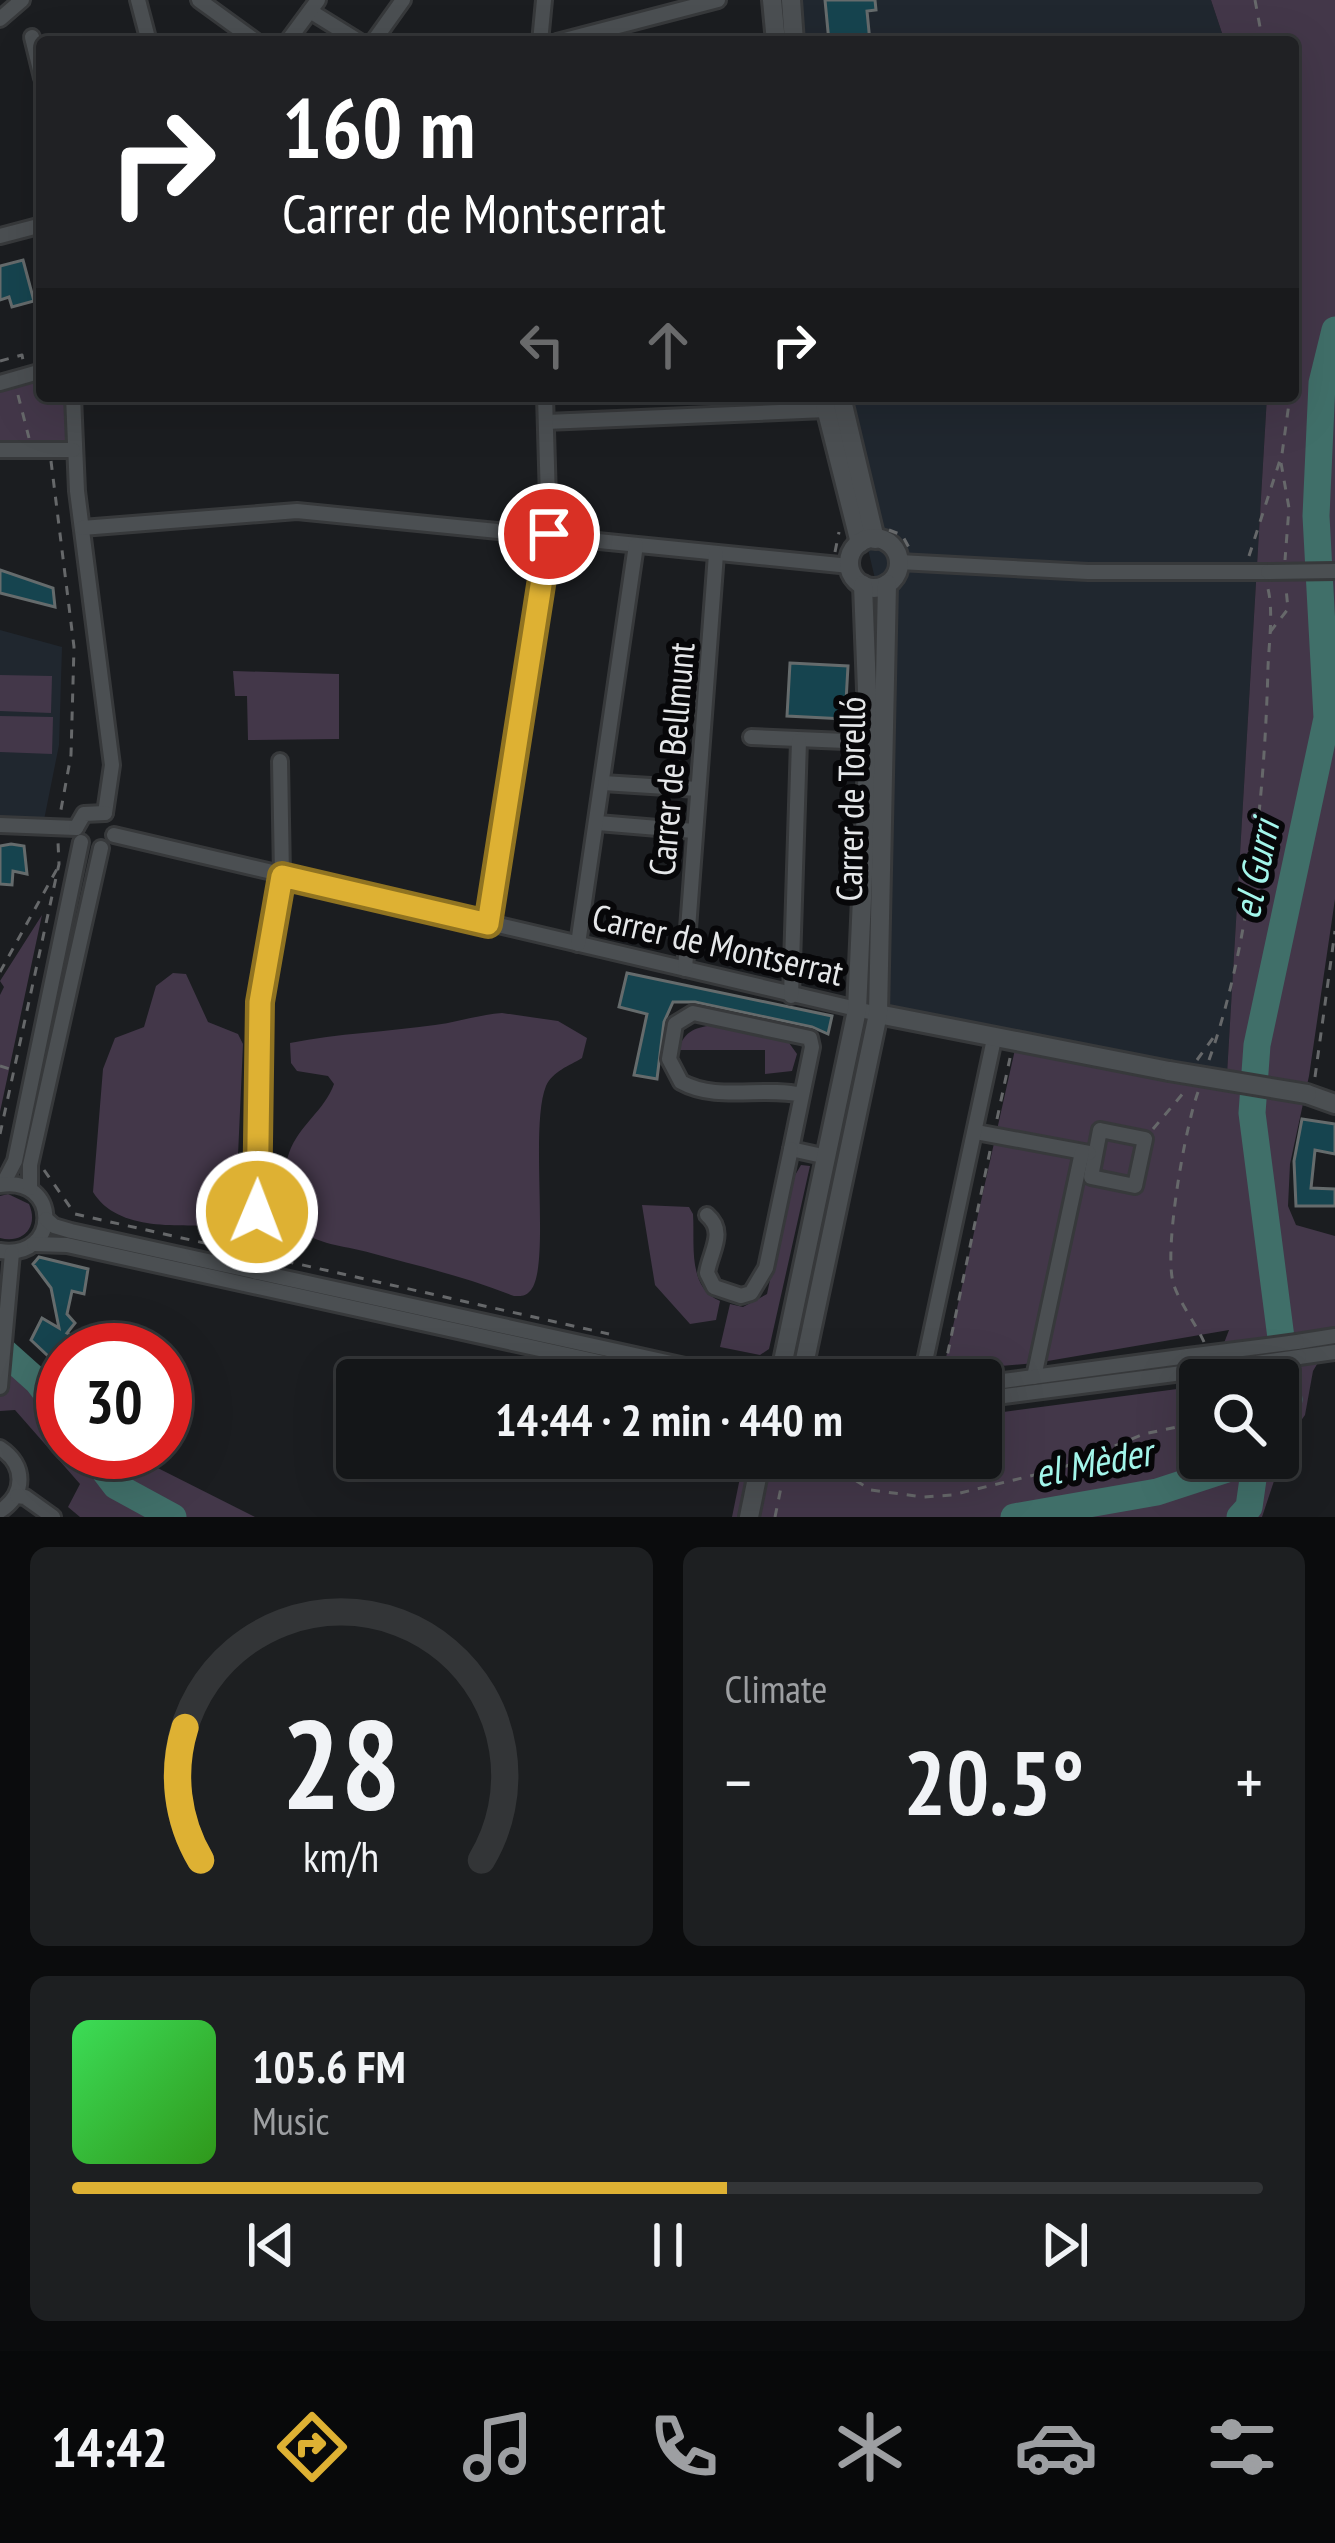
<!DOCTYPE html>
<meta charset="utf-8">
<style>
body{margin:0;font-family:"PT Sans Narrow",sans-serif;background:#1d1f21;color:#f1f3f6;height:100vh;display:flex;flex-direction:column;font-size:45px;white-space:nowrap}
*{box-sizing:border-box;margin:0}
p{font-size:39px;color:#9d9fa2}
.icon{flex:none;width:66px;height:66px;fill:none;stroke:currentColor;stroke-width:2;stroke-linecap:round;stroke-linejoin:round}
.map{position:relative;height:1517px;overflow:hidden}
.side{display:flex;flex-direction:column;gap:30px;padding:30px;background:#0b0c0d;flex:1}
.side>*{flex:none}
.top-card{position:absolute;left:36px;top:36px;width:1263px;height:366px;border-radius:12px;box-shadow:0 12px 48px #0002,0 0 0 3px #333537;background:#202124;color:#fff;overflow:hidden}
.controls{position:absolute;left:1179px;top:1359px;display:grid;gap:24px}
.controls a{display:grid;place-items:center;width:120px;height:120px;border-radius:12px;background:#141618;box-shadow:0 12px 48px #0002,0 0 0 3px #333537;font-size:60px}
.speed{position:absolute;left:36px;top:1323px;display:flex;gap:24px;font-size:60px;font-weight:700;text-align:center}
.speed>*{display:grid;place-content:center;width:156px;height:156px;border-radius:50%;background:#141618;box-shadow:0 12px 48px #0002,0 0 0 3px #333537;line-height:1}
.speed .limit{border:18px solid #d22;background:#fff;color:#111}
.pin{position:absolute;display:grid;place-items:center;width:102px;height:102px;color:#fff;margin:-51px;border:6px solid #fff;border-radius:50%;box-shadow:0 3px 12px #0007}
.me{position:absolute;width:132px;margin:-66px;rotate:1deg;stroke-linejoin:round;filter:drop-shadow(0 0 9px #0008)}
.turn{display:flex;align-items:center;gap:42px;height:252px;padding:0 48px;font-size:54px}
.turn .icon{width:156px;height:156px;stroke-width:2.5}
.turn b{display:block;font-size:84px;line-height:102px}
.lanes{display:flex;align-items:center;height:114px;padding:0 48px;background:#0003;justify-content:center;gap:60px;direction:ltr}
.lanes .off{opacity:.35}
.big{font-size:90px;font-weight:800;line-height:1.1}
.side .widget{flex:1;display:flex;flex-direction:column;justify-content:center;gap:18px;min-width:0;padding:0 42px;border-radius:18px;background:#1d1f21}
.side .dial{align-items:center;gap:0}
.dial svg{height:312px;overflow:visible;fill:none;stroke:#333537;stroke-width:7;stroke-linecap:round;text-anchor:middle}
.dial text{fill:#f1f3f6;stroke:none}
.song{display:flex;align-items:center;gap:36px}
.cover{width:144px;height:144px;border-radius:18px;background:linear-gradient(135deg,hsl(130 70% 55%),hsl(110 70% 35%))}
.played{height:12px;border-radius:6px;background:linear-gradient(90deg,#deb133 55%,#333537 55%)}
.keys{display:flex;justify-content:space-around;direction:ltr}
.heat{display:flex;justify-content:space-between;align-items:center;font-size:66px;direction:ltr}
.side .tiles{flex:1;display:grid;gap:30px;grid-template-columns:1fr 1fr}
.widget:last-child{grid-column:span 2}
.trip{position:absolute;left:336px;top:1359px;width:666px;height:120px;border-radius:12px;background:#141618;box-shadow:0 12px 48px #0002,0 0 0 3px #333537;font-weight:800;line-height:120px;text-align:center}
.tab-bar{display:flex;height:192px;justify-content:space-around;align-items:center;background:#08090a;color:#9d9fa2}
.tab-bar .icon{width:84px;height:84px}
.tab-bar .active{color:#deb133}
.tab-bar b{font-size:54px;color:#f1f3f6}
.map>svg:first-child{display:block}
.built{fill:#20272f}
.green{fill:#433749}
.lines{fill:none;stroke-linecap:round;stroke-linejoin:round}
.river{stroke:#406f69;stroke-width:27}
.building{fill:#16444f;stroke:#656b6c;stroke-width:3}
.street-casing{stroke:#37393b;stroke-width:20}
.secondary-casing{stroke:#37393b;stroke-width:24}
.path{stroke:#66686a;stroke-width:3;stroke-dasharray:9 9;stroke-linecap:butt}
.street{stroke:#4b4f52;stroke-width:14}
.secondary{stroke:#4b4f52;stroke-width:18}
.street-bridge-casing{stroke:#37393b;stroke-width:20;stroke-linecap:butt}
.secondary-bridge-casing{stroke:#37393b;stroke-width:24;stroke-linecap:butt}
.street-bridge{stroke:#4b4f52;stroke-width:14}
.secondary-bridge{stroke:#4b4f52;stroke-width:18}
.route-casing{stroke:#907321;stroke-width:30}
.route{stroke:#deb133;stroke-width:21}
.labels{text-anchor:middle;dominant-baseline:central;stroke-width:12;stroke-linejoin:round;paint-order:stroke}
.street-label{font-size:36px;fill:#e5e7e9;stroke:#070709}
.water-label{font-size:39px;font-style:italic;fill:#a3f6eb;stroke:#070709}
</style>
<div class="map">
<svg width="1335" height="1517" viewBox="0 0 1335 1517">
<rect width="100%" height="100%" fill="#1b1d20"/>
<g class="built">
<polygon points="779,0 1211,0 1225,42 783,42"/>
<polygon points="832,396 1267,396 1226,1092 866,1012 876,583"/>
<polygon points="0,630 62,647 59,745 44,820 0,816"/>
</g>
<g class="green">
<polygon points="1211,0 1335,0 1335,899 1309,1076 1290,1164 1288,1206 1296,1225 1335,1236 1335,1334 1313,1371 1305,1415 1288,1439 1262,1517 732,1517 744,1458 981,1458 981,1415 1200,1386 1200,1458 1278,1458 1278,1380 1210,1380 1229,1330 1036,1363 943,1371 1016,1045 1226,1091 1267,396 1293,396 1293,42 1225,42"/>
<polygon points="42,377 42,396 69,396 70,445 0,442 0,388"/>
<polygon points="233,671 339,674 339,739 248,740 247,696 235,696"/>
<polygon points="0,675 52,676 51,713 0,711"/>
<polygon points="0,716 53,717 52,754 0,752"/>
<polygon points="42,915 0,1112 0,995 4,987 0,981"/>
<path d="M173 973 186 974 208 1022 238 1034 243 1044 236 1200 231 1222 222 1226C181 1224 118 1233 93 1192L103 1069 115 1038 144 1027 156 986Z"/>
<path d="M502 1013 558 1021 587 1038 582 1058C569 1066 553 1071 546 1086 529 1128 551 1265 531 1290 525 1297 522 1296 514 1296 469 1278 419 1266 371 1253 348 1246 322 1246 301 1231 278 1214 281 1178 289 1153 299 1125 325 1110 334 1084L328 1076 297 1071 291 1063 290 1043C339 1033 387 1032 435 1025 458 1022 478 1015 502 1013Z"/>
<path d="M716 1025 787 1040 797 1054 792 1071 765 1074V1050H678C685 1030 696 1027 716 1025Z"/>
<polygon points="801,1165 810,1166 769,1349 760,1355 720,1347 730,1304 743,1307 767,1294 791,1182"/>
<path d="M8 1194 29 1204C39 1227 23 1244 0 1238V1196Z"/>
<path d="M642 1205 689 1207 693 1214C695 1245 687 1287 720 1301L716 1320 690 1324 655 1285Z"/>
<polygon points="0,1332 63,1386 63,1452 126,1452 255,1517 80,1517 68,1507 80,1484 15,1410 0,1411"/>
</g>
<g class="lines">
<g class="river">
<polyline points="0,1348 38,1382 63,1415"/>
<polyline points="1278,1419 1289,1400 1252,1113 1257,1045 1327,718 1316,516 1322,383 1335,330"/>
<polyline points="90,1452 116,1486 173,1517"/>
<polyline points="1014,1517 1157,1492 1255,1460"/>
<polyline points="1240,1517 1249,1507 1256,1458"/>
</g>
</g>
<g class="building">
<polygon points="825,0 875,0 876,10 867,11 870,42 829,42"/>
<polygon points="23,260 34,301 12,307 9,297 0,300 0,266"/>
<polygon points="0,570 53,588 55,607 0,593"/>
<polygon points="790,663 848,666 845,719 787,716"/>
<polygon points="11,844 24,846 27,874 13,871 12,885 0,884 0,846"/>
<polygon points="627,973 832,1016 828,1034 812,1027 695,1002 673,1002 664,1022 657,1079 634,1075 647,1014 619,1007"/>
<polygon points="1302,1119 1335,1124 1335,1154 1315,1150 1311,1188 1335,1189 1335,1206 1296,1206 1294,1161"/>
<polygon points="39,1257 88,1269 84,1294 72,1291 67,1314 75,1323 67,1333 76,1338 71,1350 63,1350 63,1370 31,1340 42,1318 59,1328 51,1288 33,1264"/>
</g>
<g class="lines">
<defs>
<g id="street">
<polyline points="138,0 149,42"/>
<polyline points="199,0 257,42"/>
<polyline points="310,11 360,42"/>
<polyline points="0,19 22,0"/>
<polyline points="32,37 42,78"/>
<polyline points="287,42 318,0"/>
<polyline points="373,42 403,0"/>
<polyline points="540,42 544,0"/>
<polyline points="557,42 718,0"/>
<polyline points="0,236 42,225"/>
<polyline points="0,383 42,371"/>
<polyline points="73,396 77,491 112,765 105,813"/>
<polyline points="546,422 826,410"/>
<polyline points="0,450 73,450"/>
<polyline points="82,528 297,511 850,566"/>
<polyline points="899,562 1088,572 1268,572"/>
<polyline points="751,737 869,742"/>
<polyline points="603,783 698,789"/>
<polyline points="598,823 694,831"/>
<polyline points="0,825 76,828"/>
<polyline points="76,828 84,814 105,813"/>
<polyline points="114,835 878,1014"/>
<polyline points="487,924 549,534 545,396"/>
<polyline points="578,944 636,545"/>
<polyline points="685,969 716,554"/>
<polyline points="791,996 799,741"/>
<path d="M802 1095C762 1086 717 1102 681 1082L669 1059 675 1024 693 1013 810 1038 812 1047 791 1149 827 1157"/>
<polygon points="1100,1130 1145,1139 1135,1186 1091,1177"/>
<polyline points="976,1132 1089,1153"/>
<polyline points="3,1184 15,1161 81,842"/>
<path d="M0 1185C60 1175 61 1260 0 1251"/>
<polyline points="30,1188 30,1165 101,848"/>
<path d="M707 1215C727 1232 710 1252 707 1273L714 1287 741 1296 751 1293 766 1268 791 1149"/>
<polyline points="46,1219 54,1226 71,1231 735,1377 767,1379"/>
<polyline points="34,1244 67,1245 681,1380"/>
<polyline points="256,1272 260,1002 282,876 280,761"/>
<polyline points="1297,1342 1335,1336"/>
<polyline points="1299,1357 1335,1352"/>
<polyline points="1034,1377 1082,1152"/>
<polyline points="921,1380 994,1039"/>
<polyline points="981,1384 1188,1356"/>
<polyline points="0,1387 12,1253"/>
<polyline points="981,1399 1190,1372"/>
<path d="M0 1448C26 1465 26 1494 0 1511"/>
<polyline points="17,1496 25,1497 53,1517"/>
</g>
<g id="secondary">
<polyline points="772,0 776,42"/>
<polyline points="791,0 794,42"/>
<polyline points="823,396 860,543"/>
<polyline points="841,396 875,539"/>
<circle cx="874" cy="563" r="25"/>
<polyline points="878,1014 1169,1071"/>
<polyline points="1307,1094 1335,1104"/>
<polyline points="781,1371 857,1010 869,742 863,585"/>
<polyline points="802,1374 878,1014 887,584"/>
<polyline points="749,1517 761,1458"/>
</g>
</defs>
<use href="#street" class="street-casing"/>
<use href="#secondary" class="secondary-casing"/>
<g class="path">
<polyline points="1255,0 1260,27 1256,42"/>
<polyline points="0,361 22,355 23,360"/>
<polyline points="18,395 29,438"/>
<polyline points="51,461 74,647 71,755 60,815"/>
<polyline points="1281,463 1289,508 1285,560"/>
<polyline points="889,530 902,535 911,551"/>
<polyline points="835,552 839,532"/>
<polyline points="1249,556 1282,454 1290,396"/>
<polyline points="1270,632 1288,609 1286,588"/>
<polyline points="0,972 57,869"/>
<polyline points="1197,1060 1216,1034"/>
<path d="M1209 1060C1250 946 1265 789 1268 667 1269 642 1274 608 1267 585"/>
<polyline points="0,1066 10,1069"/>
<polyline points="1315,1077 1335,931"/>
<path d="M1198 1092C1185 1128 1164 1247 1173 1282 1177 1299 1196 1324 1204 1342"/>
<polyline points="997,1119 1010,1058"/>
<polyline points="1153,1129 1185,1091"/>
<polyline points="0,1134 59,864 58,842"/>
<polyline points="44,1170 75,1214 240,1251"/>
<polyline points="267,1257 609,1334"/>
<polyline points="822,1371 829,1379 910,1374"/>
<polyline points="944,1371 990,1151"/>
<polyline points="937,1372 988,1368"/>
<polyline points="787,1461 845,1474 871,1490 923,1497 952,1495 1059,1469 1144,1434 1200,1422"/>
<polyline points="775,1517 787,1458"/>
</g>
<use href="#street" class="street"/>
<use href="#secondary" class="secondary"/>
<defs>
<g id="street-bridge">
<polyline points="1268,572 1335,571"/>
<polyline points="1188,1356 1297,1342"/>
<polyline points="1190,1372 1299,1357"/>
</g>
<polyline id="secondary-bridge" points="1169,1071 1307,1094"/>
</defs>
<use href="#street-bridge" class="street-bridge-casing"/>
<use href="#secondary-bridge" class="secondary-bridge-casing"/>
<use href="#street-bridge" class="street-bridge"/>
<use href="#secondary-bridge" class="secondary-bridge"/>
</g>
<g class="lines">
<defs>
<polyline id="route" points="257,1212 260,1002 282,876 488,924 549,534"/>
</defs>
<use href="#route" class="route-casing"/>
<use href="#route" class="route"/>
</g>
<g class="labels">
<g class="street-label">
<text transform="translate(671 759) rotate(-85)">Carrer de Bellmunt</text>
<text transform="translate(850 799) rotate(-89)">Carrer de Torelló</text>
<text transform="translate(718 944) rotate(13)">Carrer de Montserrat</text>
</g>
<g class="water-label">
<text transform="translate(1255 869) rotate(-78)">el Gurri</text>
<text transform="translate(1093 1462) rotate(-11)">el Mèder</text>
</g>
</g>
</svg>
<div class="controls">
<a><svg class="icon" aria-label="search" viewBox="0 0 24 24"><circle cx="10" cy="10" r="6"/><path d="M15 15l6 6"/></svg></a>
</div>
<div class="speed"><div class="limit">30</div></div>
<div class="pin" style="left:549px;top:534px;background:#d93025"><svg class="icon" aria-label="arrive" viewBox="0 0 24 24"><path d="M6 21V4h12l-3 4 3 4H6"/></svg></div>
<svg class="me" style="left:257px;top:1212px" viewBox="-20 -20 40 40"><circle r="17" fill="#deb133" stroke="#fff" stroke-width="3"/><path d="M0-11L8 9 0 5-8 9z" fill="#fff"/></svg>
<div class="trip">14:44 · 2 min · 440 m</div>
<div class="top-card">
<div class="turn"><svg class="icon" aria-label="right" viewBox="0 0 24 24"><path d="M7 20v-9h11M14 6l5 5-5 5"/></svg><div><b>160 m</b>Carrer de Montserrat</div></div>
<div class="lanes"><svg class="icon off" aria-label="left" viewBox="0 0 24 24"><path d="M17 20v-9H6M10 6l-5 5 5 5"/></svg><svg class="icon off" aria-label="ahead" viewBox="0 0 24 24"><path d="M12 20V5M6 11l6-6 6 6"/></svg><svg class="icon" aria-label="right" viewBox="0 0 24 24"><path d="M7 20v-9h11M14 6l5 5-5 5"/></svg></div>
</div>
</div>
<section class="side">
<div class="tiles">
<div class="widget dial"><svg viewBox="0 0 100 80">
<path d="M14 69A42 42 0 1 1 86 69"/>
<path d="M14 69A42 42 0 0 1 10 35" stroke="#deb133"/>
<text x="50" y="56" font-size="32" font-weight="700">28</text>
<text x="50" y="72" font-size="11">km/h</text>
</svg></div>
<div class="widget"><p>Climate</p>
<div class="heat"><a>−</a><b class="big">20.5°</b><a>+</a></div>
</div>
<div class="widget">
<div class="song"><i class="cover"></i><div><b>105.6 FM</b><p>Music</p></div></div>
<div class="played"></div>
<div class="keys"><svg class="icon" aria-label="previous" viewBox="0 0 24 24"><path d="M18 5L8 12l10 7zM5 5v14"/></svg><svg class="icon" aria-label="pause" viewBox="0 0 24 24"><path d="M8 5v14M16 5v14"/></svg><svg class="icon" aria-label="next" viewBox="0 0 24 24"><path d="M6 5l10 7-10 7zM19 5v14"/></svg></div>
</div>
</div>
</section>
<nav class="tab-bar">
<b>14:42</b>
<svg class="icon active" aria-label="directions" viewBox="0 0 24 24"><path d="M12 3l9 9-9 9-9-9zM9 14v-3h6M13 9l2 2-2 2"/></svg>
<svg class="icon" aria-label="music" viewBox="0 0 24 24"><path d="M9 18V5l10-2v13"/><circle cx="6" cy="18" r="3"/><circle cx="16" cy="16" r="3"/></svg>
<svg class="icon" aria-label="phone" viewBox="0 0 24 24"><path d="M5 4h4l2 5-3 2q2 4 5 5l2-3 5 2v4C11 20 4 13 5 4z"/></svg>
<svg class="icon" aria-label="climate" viewBox="0 0 24 24"><path d="M12 3v18M4 7l16 10M4 17L20 7"/></svg>
<svg class="icon" aria-label="car" viewBox="0 0 24 24"><path d="M5 17H2v-5l4-1 3-4h7l3 4 3 1v5h-3M9 17h6M6 11h13"/><circle cx="7" cy="17" r="2"/><circle cx="17" cy="17" r="2"/></svg>
<svg class="icon" aria-label="filters" viewBox="0 0 24 24"><path d="M4 7h16M4 17h16"/><circle cx="9" cy="7" r="2"/><circle cx="15" cy="17" r="2"/></svg>
</nav>
